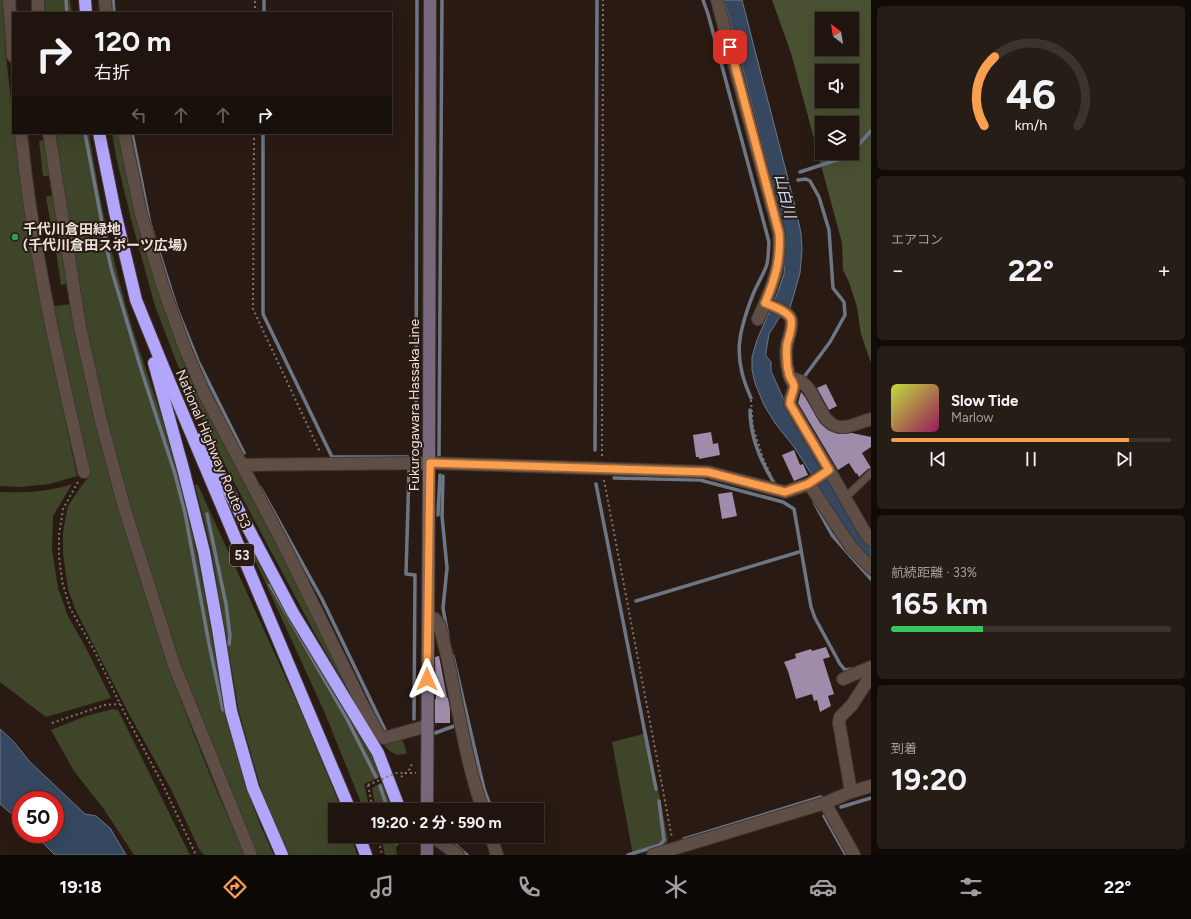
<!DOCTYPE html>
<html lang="ja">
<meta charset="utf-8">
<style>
body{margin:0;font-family:Figtree,"Noto Sans JP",sans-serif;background:#271d17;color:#f1f3f6;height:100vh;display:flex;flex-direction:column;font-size:15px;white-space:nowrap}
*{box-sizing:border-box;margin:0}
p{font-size:13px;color:#a19e9e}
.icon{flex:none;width:22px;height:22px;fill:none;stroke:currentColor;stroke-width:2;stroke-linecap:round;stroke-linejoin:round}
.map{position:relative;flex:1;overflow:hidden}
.panel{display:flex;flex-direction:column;gap:6px;padding:6px;background:#110b08;width:320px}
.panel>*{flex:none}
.guide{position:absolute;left:12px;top:12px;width:380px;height:122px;border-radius:0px;box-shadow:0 4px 16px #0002,0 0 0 1px #3c332e;background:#1f140e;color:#f1f3f6;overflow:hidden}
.needle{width:26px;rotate:329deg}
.fabs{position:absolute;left:815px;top:12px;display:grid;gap:8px}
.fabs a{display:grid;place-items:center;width:44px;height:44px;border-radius:0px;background:#1f140e;box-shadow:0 4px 16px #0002,0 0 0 1px #3c332e;font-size:20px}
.speed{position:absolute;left:12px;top:791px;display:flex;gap:8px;font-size:20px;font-weight:700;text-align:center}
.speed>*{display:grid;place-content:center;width:52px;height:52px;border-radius:50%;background:#1f140e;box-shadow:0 4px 16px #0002,0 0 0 1px #3c332e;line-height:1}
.speed .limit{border:6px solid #d22;background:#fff;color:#111}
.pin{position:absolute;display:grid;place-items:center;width:34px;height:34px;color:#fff;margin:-17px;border-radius:8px;box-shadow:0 2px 6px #0006}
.me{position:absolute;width:44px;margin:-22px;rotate:0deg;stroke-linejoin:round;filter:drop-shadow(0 0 3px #0008)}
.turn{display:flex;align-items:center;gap:14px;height:84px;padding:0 16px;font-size:18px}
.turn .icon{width:52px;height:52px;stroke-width:2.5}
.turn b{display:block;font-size:28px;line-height:34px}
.lanes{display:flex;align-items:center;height:38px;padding:0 16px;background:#0003;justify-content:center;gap:20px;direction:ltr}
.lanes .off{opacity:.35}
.big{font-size:30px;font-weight:700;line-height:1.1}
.panel .card{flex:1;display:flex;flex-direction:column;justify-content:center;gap:6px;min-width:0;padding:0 14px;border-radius:6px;background:#271d17}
.panel .dial{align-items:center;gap:0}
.dial svg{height:104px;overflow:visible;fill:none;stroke:#3c332e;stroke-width:7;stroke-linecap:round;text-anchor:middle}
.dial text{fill:#f1f3f6;stroke:none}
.song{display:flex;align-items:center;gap:12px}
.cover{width:48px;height:48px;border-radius:6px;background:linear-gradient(135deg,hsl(70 70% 55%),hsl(330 70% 35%))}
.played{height:4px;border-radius:2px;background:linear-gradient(90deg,#fa9f50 85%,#3c332e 85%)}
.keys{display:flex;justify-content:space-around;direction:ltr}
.heat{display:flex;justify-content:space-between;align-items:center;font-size:22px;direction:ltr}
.charge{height:6px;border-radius:3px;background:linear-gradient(90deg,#34c759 33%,#3c332e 0)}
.trip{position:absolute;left:328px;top:803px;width:216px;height:40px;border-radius:0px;background:#1f140e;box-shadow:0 4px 16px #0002,0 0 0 1px #3c332e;font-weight:700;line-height:40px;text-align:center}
.tab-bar{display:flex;height:64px;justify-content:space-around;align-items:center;background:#0c0806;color:#a19e9e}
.tab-bar .icon{width:28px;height:28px}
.tab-bar .on{color:#fa9f50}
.tab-bar b{font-size:18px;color:#f1f3f6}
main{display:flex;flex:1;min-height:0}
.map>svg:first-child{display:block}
.green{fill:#3f4529}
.forest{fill:#4a5032;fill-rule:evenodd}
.water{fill:#354860;stroke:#6c7685}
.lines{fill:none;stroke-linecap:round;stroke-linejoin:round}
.stream{stroke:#6c7685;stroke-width:3.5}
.building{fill:#9e8caa}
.lane-casing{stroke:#413632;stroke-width:9}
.street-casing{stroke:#413632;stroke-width:14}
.secondary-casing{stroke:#413632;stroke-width:14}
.highway-casing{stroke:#413632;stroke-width:14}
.path{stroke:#80746c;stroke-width:2;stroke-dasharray:2 3;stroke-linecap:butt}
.lane{stroke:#5f4e45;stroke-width:7}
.street{stroke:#5f4e45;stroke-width:12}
.secondary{stroke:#78687c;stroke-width:12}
.highway{stroke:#b2a6fb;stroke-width:12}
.path-bridge{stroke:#80746c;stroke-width:2;stroke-dasharray:2 3;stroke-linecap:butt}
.route-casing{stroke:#a26734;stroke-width:10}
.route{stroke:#fa9f50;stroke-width:7}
.leisure-dot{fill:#2e9e5b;stroke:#291b13;stroke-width:1.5}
.labels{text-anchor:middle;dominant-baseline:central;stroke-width:4;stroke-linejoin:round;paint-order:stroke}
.shield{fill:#291b13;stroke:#b2a6a0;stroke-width:1}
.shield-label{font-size:13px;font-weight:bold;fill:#ece2dc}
.poi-label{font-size:14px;font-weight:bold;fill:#ece2dc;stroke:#291b13;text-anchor:start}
.street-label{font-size:14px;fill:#ece2dc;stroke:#291b13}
.water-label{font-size:15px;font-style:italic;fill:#c7ddfb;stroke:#291b13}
</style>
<main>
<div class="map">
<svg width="871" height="855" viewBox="0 0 871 855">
<rect width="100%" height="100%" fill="#291b13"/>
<g class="green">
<path d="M0 0H3L6 56 13 117V133H15C27 249 53 362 77 476L50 484 19 487 0 486Z"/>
<polygon points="43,0 70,0 72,13 44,13"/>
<path d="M56 133H89C99 199 113 263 132 327 149 382 170 436 184 492 195 543 205 595 214 647 219 672 223 698 229 724 239 769 254 814 274 855H257C227 788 200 721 176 652 166 625 159 599 151 572 127 498 106 422 90 346 75 276 65 204 56 133Z"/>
<polygon points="112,133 120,133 145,248 255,498 348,688 347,689 313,630 227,469 202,420 176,361 155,306 131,219 116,157"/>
<polygon points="45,140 49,176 43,176 39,141"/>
<polygon points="53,195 58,230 52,231 46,197"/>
<polygon points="62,249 67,284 61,285 56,251"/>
<path d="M71 304C88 374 103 445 122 515 153 631 195 746 245 855H204L199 849 172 791 128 712 75 609 68 589 63 554V532L68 506 80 488 91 474 74 407 54 306Z"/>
<path d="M72 484 53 516 52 549 58 588 68 616 86 648 111 698 46 717 0 682V492C25 493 48 492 72 484Z"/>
<polygon points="195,485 198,485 304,718 342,810 335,810 335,836 351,836 357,855 289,855 265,803 239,712 211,548"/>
<polygon points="245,535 370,751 382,776 364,784 370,810 364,810 324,711 248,545"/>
<polygon points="113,709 118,710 190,855 134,855 103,808 74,771 51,730 86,716"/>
<polygon points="647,733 668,840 665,846 633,855 612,742"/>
<path d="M402 739 407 753C397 757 390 753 384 745Z"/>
<polygon points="384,781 394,810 376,810 372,788"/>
<polygon points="381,836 403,836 396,848 397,855 385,855"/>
</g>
<path class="forest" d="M772 0H871V363L861 334 857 307 849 282 843 270 842 243 791 53ZM822 19H852V49H822ZM822 71H852V101H822ZM822 123H852V153H822Z"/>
<g class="water">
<polygon points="724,0 742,0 795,206 801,233 802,250 800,273 790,308 781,315 769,334 766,352 766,356 771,362 771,371 788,409 861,535 871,546 871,561 856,544 827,504 812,475 794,447 775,423 764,405 755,383 752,370 752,357 757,340 778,292 784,274 786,240 773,185 737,47 734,47 733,44 736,43"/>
<polygon points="0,729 14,742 29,761 85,814 96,816 110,828 126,855 55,855 34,834 55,834 55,800 21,800 21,822 0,804"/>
</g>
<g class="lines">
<g class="stream">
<polyline points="66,0 67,13"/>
<polyline points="113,0 114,13"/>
<path d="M703 0 708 14 769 242C768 250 769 260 766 267 763 275 758 283 754 292 738 332 732 357 751 398"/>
<polyline points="264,13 264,0"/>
<polyline points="85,133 104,234 111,268 141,369 175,474 185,513 209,644 223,710"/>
<polyline points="132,133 150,224 155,241"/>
<polyline points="263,133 263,314 332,457 408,457"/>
<polyline points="852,152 871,131"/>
<polyline points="800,172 843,158 851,153"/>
<polyline points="798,180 806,179 810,181 819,197 829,230 833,288 844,302 845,315 830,342 804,377"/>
<polyline points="159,252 177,309 198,361 244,453"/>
<path d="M750 410C750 435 761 462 774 483"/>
<polyline points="595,450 597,0"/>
<polyline points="416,452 417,0"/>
<polyline points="439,455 442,0"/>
<polyline points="409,470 406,574 415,575 414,719"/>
<polyline points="443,476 442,516 447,568 443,608 448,637"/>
<polyline points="614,478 700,480 783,502 794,509 811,607 815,618 840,664 845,670 852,669"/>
<polyline points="596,484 656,789"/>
<polyline points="260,487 322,599 385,730"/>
<polyline points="814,502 832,535 871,579"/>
<polyline points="207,514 226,604 230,636 229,644"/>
<polyline points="438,515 440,475"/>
<polyline points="270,585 347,719 376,777"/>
<polyline points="636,601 799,552"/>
<polyline points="453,656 484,789 492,810"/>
<polyline points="435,733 457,725"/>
<polyline points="380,786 388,810"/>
<polyline points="841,807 871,798"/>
<polyline points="824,816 846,855"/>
<polyline points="396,836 397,843"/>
<polyline points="445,836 467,855"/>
<polyline points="684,839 821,797"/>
<polyline points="628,855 660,845 664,840 659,801"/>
</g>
</g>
<g class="building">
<polygon points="826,384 837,406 829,410 817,388"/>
<polygon points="801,392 805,397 820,423 828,430 839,434 852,433 871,437 871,447 862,453 871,468 868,469 859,477 857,473 856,474 849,463 838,470 798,403"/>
<polygon points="711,432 713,444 718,443 720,455 699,459 699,457 696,457 693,435"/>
<polygon points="794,450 800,465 803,464 808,475 794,481 782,455"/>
<polygon points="732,492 737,516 722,519 718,494"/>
<polygon points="826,647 830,657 823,659 834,694 828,696 831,706 820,712 817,700 814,701 812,694 796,699 788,671 784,662 796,658 795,654 811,649 812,651"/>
<polygon points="439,656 447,698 448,698 450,709 450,723 435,723 435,699 436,699 435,657"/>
</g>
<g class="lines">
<defs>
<polyline id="lane" points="845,498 871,473"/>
<g id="street">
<polyline points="9,0 13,56"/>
<polyline points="38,0 38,13"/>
<polyline points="105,0 106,13"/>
<path d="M717 0 779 233C782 268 771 289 758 319"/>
<path d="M21 133C32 248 58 360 84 472"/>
<polyline points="49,133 80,327 101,421 125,510 174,665 251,855"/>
<polyline points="124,133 141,214 162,284 184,346 204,393 286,549 363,706 379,735 384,738 427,726"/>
<path d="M765 303C772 306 788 311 791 319 793 327 789 336 787 344 785 355 786 364 789 375 790 379 793 382 794 386 794 391 790 397 790 404L829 470"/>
<path d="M791 379C817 378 816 426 841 427 850 428 862 421 871 419"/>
<polyline points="242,465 429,463 708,472 785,492 809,484 829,470 867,536 871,540"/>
<polyline points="809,484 851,547 871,568"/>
<path d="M428 616 435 619 439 624C444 643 449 662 452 681 461 724 468 768 483 810"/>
<polyline points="843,679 871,667"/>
<polyline points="851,792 839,723 840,717 852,705 871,675"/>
<polyline points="825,803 854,855"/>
<polyline points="432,836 458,855"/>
<polyline points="491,836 497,855"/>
<polyline points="653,855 825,803 851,792 871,786"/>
</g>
<g id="secondary">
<polyline points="427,810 429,463 430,0"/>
<polyline points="427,836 427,855"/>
</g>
<g id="highway">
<polyline points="85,0 86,13"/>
<polyline points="99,133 115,212 136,300 164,369 350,810"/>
<polyline points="154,363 184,472 204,552 218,629 231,711 253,788 282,855"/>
<polyline points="201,439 293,613 378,753 400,810"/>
<polyline points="359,836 366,855"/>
</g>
</defs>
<use href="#lane" class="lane-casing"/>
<use href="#street" class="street-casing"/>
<use href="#secondary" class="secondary-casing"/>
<use href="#highway" class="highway-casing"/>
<g class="path">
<polyline points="255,13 255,0"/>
<polyline points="254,133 253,309 320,452"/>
<polyline points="751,400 753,427 763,458 771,476"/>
<polyline points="602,456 603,0"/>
<polyline points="604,480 672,838"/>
<polyline points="78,482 63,509 59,535 59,556 62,581 70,608 94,650 123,710 163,785 196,855"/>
<polyline points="52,723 105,705 120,704"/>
<polyline points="405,773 416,773"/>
<polyline points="401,777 410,769 412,764"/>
<polyline points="368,785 373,810"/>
<polyline points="378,836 382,855"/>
</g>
<use href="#lane" class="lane"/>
<use href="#street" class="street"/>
<use href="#secondary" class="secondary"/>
<use href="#highway" class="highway"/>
<polyline class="path-bridge" points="368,785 396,773 405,773"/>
</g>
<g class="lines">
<defs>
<path id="route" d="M427 679 430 463 708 472 785 492 808 484 829 470 790 404C790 397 794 391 794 386 793 381 790 379 789 375 786 364 786 355 787 344 789 336 793 327 791 319 788 311 772 306 765 303 775 279 781 260 779 233L730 47"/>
</defs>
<use href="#route" class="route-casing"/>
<use href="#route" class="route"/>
</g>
<circle class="leisure-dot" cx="15" cy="237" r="4"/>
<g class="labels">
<rect class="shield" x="230" y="544" width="24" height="22" rx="3"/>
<g class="shield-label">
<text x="242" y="555">53</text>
</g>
<g class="poi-label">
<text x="23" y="229">千代川倉田緑地<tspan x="23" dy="16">(千代川倉田スポーツ広場)</tspan></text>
</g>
<g class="street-label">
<text transform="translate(414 405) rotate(-90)">Fukurogawara Hassaka Line</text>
<text transform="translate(213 449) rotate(67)">National Highway Route 53</text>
</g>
<g class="water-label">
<text transform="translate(785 196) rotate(76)">山白川</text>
</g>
</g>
</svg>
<div class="fabs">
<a><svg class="needle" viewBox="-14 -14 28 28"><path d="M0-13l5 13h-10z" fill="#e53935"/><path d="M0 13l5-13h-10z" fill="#a19e9e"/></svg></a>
<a><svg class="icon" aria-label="sound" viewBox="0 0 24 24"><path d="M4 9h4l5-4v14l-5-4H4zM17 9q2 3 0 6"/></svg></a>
<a><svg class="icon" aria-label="layers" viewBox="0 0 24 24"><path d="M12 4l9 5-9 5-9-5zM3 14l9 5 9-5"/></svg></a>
</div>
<div class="speed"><div class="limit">50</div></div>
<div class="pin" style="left:730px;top:47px;background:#d93025"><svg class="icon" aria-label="arrive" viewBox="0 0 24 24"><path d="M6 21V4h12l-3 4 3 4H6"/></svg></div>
<svg class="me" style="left:427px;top:679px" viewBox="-20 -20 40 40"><path d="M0-17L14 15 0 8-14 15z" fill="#fa9f50" stroke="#fff" stroke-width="4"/></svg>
<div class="trip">19:20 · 2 分 · 590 m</div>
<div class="guide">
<div class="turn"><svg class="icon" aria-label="right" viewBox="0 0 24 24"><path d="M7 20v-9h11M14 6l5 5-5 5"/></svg><div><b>120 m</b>右折</div></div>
<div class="lanes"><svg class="icon off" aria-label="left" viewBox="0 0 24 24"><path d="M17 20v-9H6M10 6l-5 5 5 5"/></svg><svg class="icon off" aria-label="ahead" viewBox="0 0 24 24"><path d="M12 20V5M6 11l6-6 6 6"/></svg><svg class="icon off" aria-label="ahead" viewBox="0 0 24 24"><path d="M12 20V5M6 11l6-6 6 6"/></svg><svg class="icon" aria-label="right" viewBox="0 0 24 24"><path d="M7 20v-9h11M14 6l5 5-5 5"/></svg></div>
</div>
</div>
<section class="panel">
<div class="card dial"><svg viewBox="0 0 100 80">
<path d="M14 69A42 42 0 1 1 86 69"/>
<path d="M14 69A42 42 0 0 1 22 16" stroke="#fa9f50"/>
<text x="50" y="56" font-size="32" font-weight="700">46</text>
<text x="50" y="72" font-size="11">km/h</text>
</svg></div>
<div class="card"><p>エアコン</p>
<div class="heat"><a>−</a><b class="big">22°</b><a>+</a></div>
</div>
<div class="card">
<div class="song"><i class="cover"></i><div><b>Slow Tide</b><p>Marlow</p></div></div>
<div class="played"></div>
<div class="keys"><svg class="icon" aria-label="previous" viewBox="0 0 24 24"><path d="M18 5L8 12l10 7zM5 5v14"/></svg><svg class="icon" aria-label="pause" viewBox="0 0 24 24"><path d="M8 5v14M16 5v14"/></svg><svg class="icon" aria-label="next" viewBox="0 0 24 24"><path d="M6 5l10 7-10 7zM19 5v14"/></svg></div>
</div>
<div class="card"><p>航続距離 · 33%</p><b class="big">165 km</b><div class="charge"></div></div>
<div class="card"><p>到着</p><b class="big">19:20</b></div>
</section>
</main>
<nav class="tab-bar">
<b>19:18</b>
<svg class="icon on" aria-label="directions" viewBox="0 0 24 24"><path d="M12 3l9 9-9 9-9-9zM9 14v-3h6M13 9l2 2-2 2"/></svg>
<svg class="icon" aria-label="music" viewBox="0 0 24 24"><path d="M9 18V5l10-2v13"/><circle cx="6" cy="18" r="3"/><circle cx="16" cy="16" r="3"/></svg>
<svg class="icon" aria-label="phone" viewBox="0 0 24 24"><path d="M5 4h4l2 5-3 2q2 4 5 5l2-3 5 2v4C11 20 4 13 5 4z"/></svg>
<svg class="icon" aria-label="climate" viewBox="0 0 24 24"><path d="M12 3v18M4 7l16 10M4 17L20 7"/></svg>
<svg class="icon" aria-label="car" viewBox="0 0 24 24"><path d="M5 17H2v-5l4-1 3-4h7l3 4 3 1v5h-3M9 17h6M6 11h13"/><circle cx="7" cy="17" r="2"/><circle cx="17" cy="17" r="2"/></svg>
<svg class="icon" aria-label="filters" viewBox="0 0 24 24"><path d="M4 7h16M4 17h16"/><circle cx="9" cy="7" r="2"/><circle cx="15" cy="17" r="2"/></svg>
<b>22°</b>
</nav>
